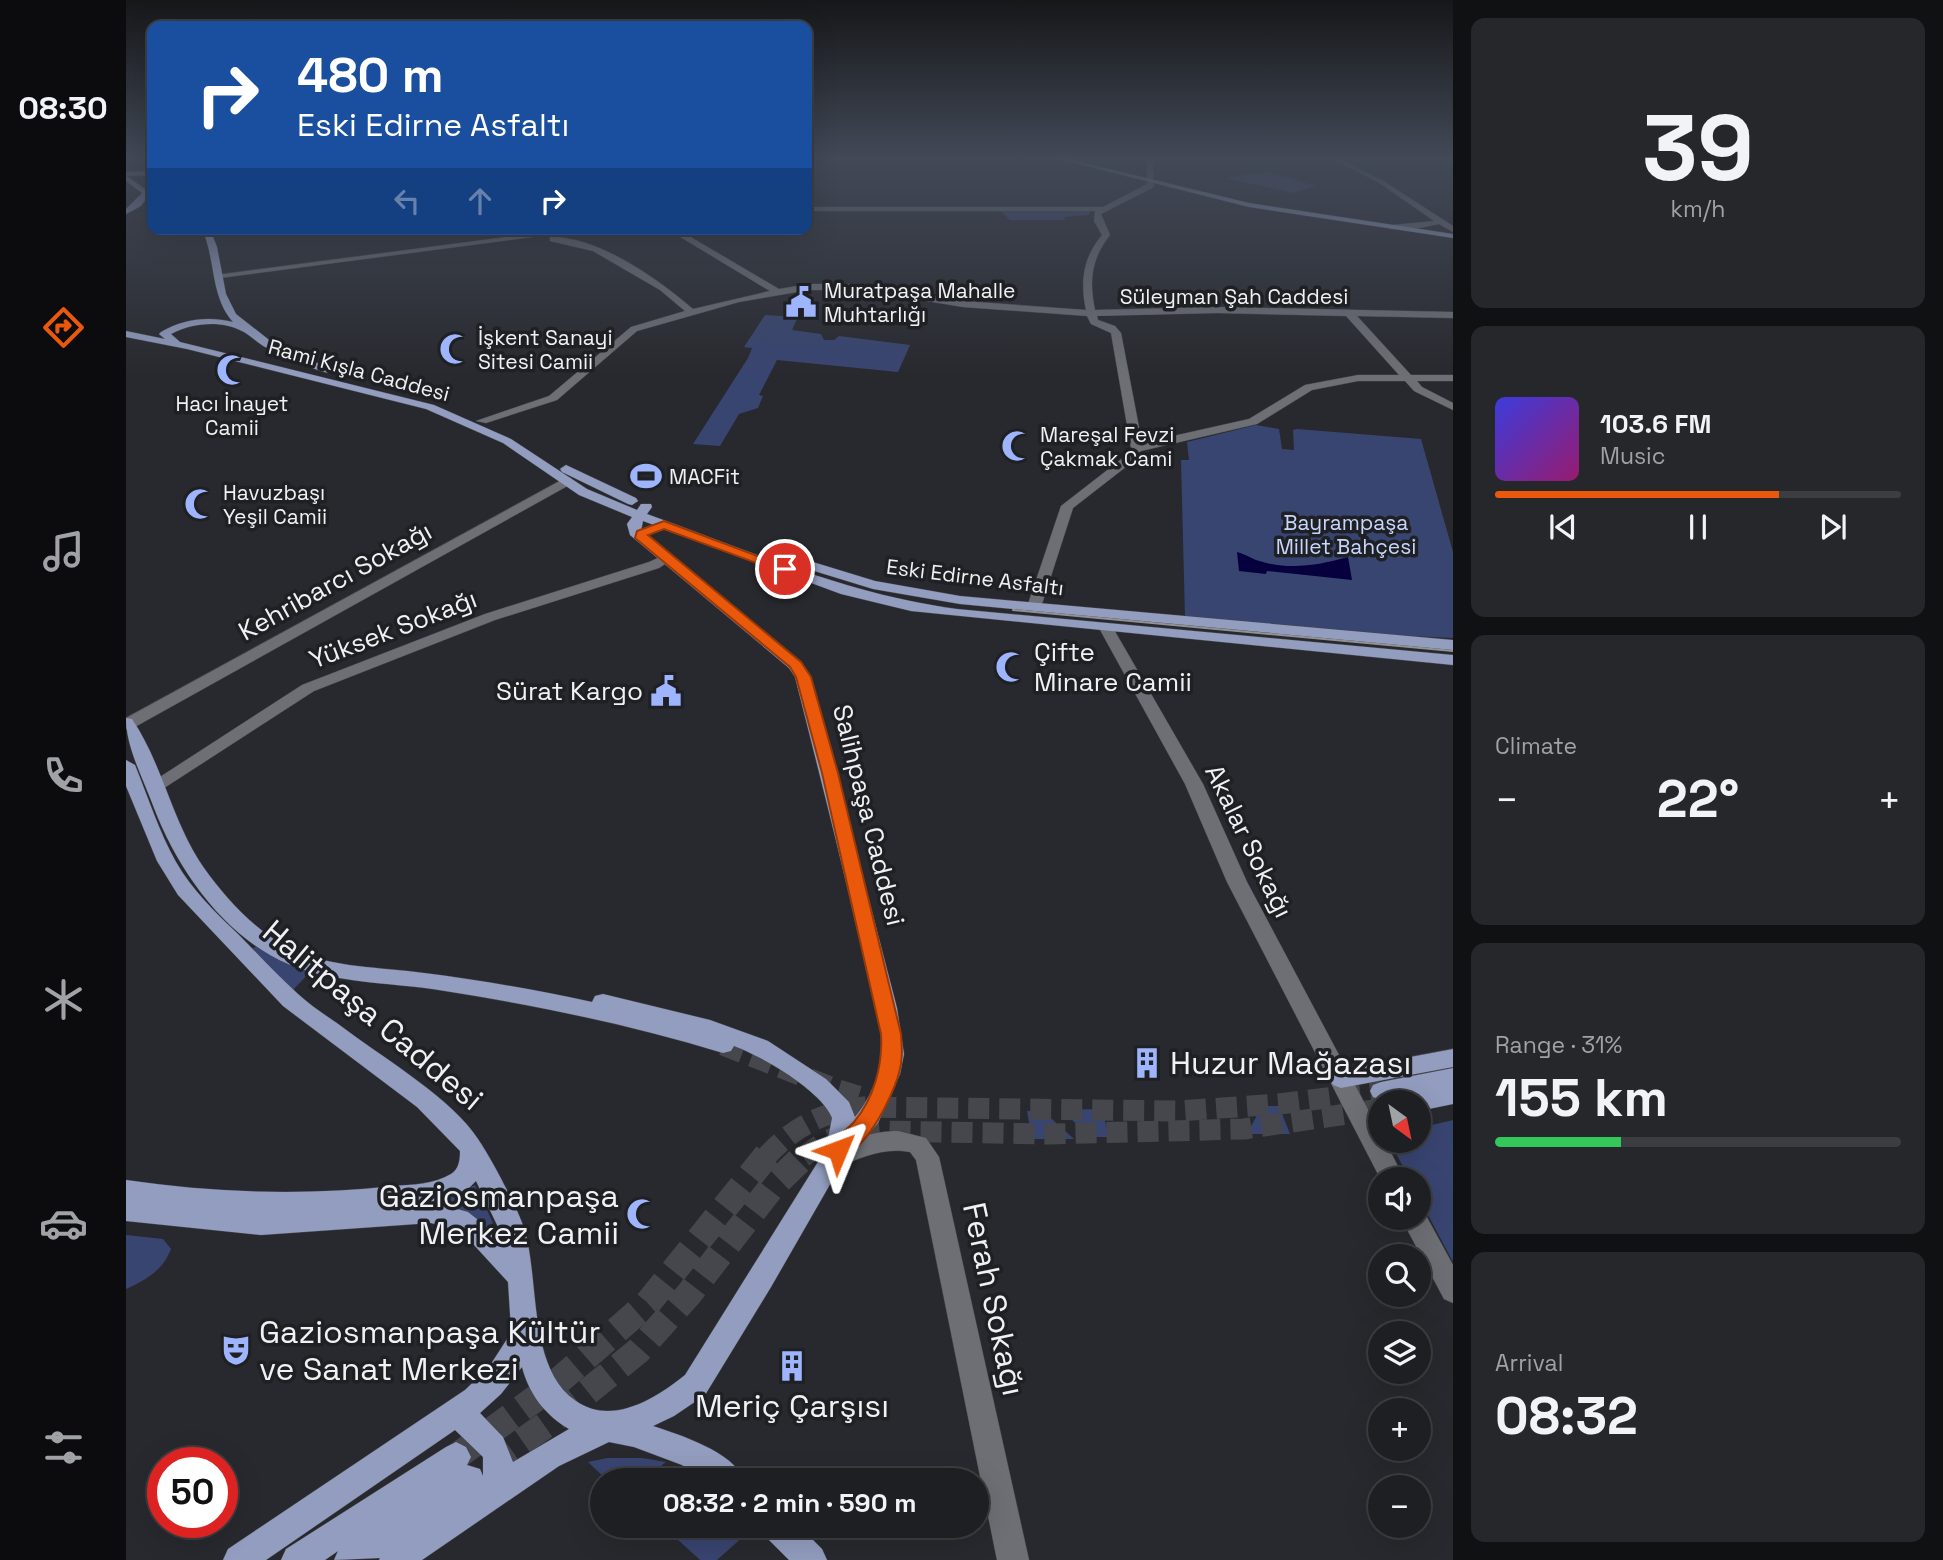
<!DOCTYPE html>
<meta charset="utf-8">
<style>
body{margin:0;font-family:"Space Grotesk",sans-serif;background:#26272a;color:#f1f3f6;height:100vh;display:flex;flex-direction:column;font-size:26px;white-space:nowrap}
*{box-sizing:border-box;margin:0}
p{font-size:23px;color:#a1a2a5}
.icon{flex:none;width:38px;height:38px;fill:none;stroke:currentColor;stroke-width:2;stroke-linecap:round;stroke-linejoin:round}
.map{position:relative;flex:1;overflow:hidden}
.details{display:flex;flex-direction:column;gap:18px;padding:18px;background:#101113;width:490px}
.details>*{flex:none}
.banner{position:absolute;left:21px;top:21px;width:665px;height:214px;border-radius:14px;box-shadow:0 7px 28px #0002,0 0 0 2px #3c3d40;background:#1a4fa0;color:#fff;overflow:hidden}
.needle{width:46px;rotate:147deg}
.fabs{position:absolute;left:1242px;top:1090px;display:grid;gap:14px}
.fabs a{display:grid;place-items:center;width:63px;height:63px;border-radius:50%;background:#1e1f22;box-shadow:0 7px 28px #0002,0 0 0 2px #3c3d40;font-size:35px}
.speed{position:absolute;left:21px;top:1447px;display:flex;gap:14px;font-size:35px;font-weight:700;text-align:center}
.speed>*{display:grid;place-content:center;width:91px;height:91px;border-radius:50%;background:#1e1f22;box-shadow:0 7px 28px #0002,0 0 0 2px #3c3d40;line-height:1}
.speed .limit{border:10px solid #d22;background:#fff;color:#111}
.pin{position:absolute;display:grid;place-items:center;width:60px;height:60px;color:#fff;margin:-30px;border:4px solid #fff;border-radius:50%;box-shadow:0 2px 7px #0007}
.me{position:absolute;width:77px;margin:-38px;rotate:46deg;stroke-linejoin:round;filter:drop-shadow(0 0 5px #0008)}
.turn{display:flex;align-items:center;gap:24px;height:147px;padding:0 35px;font-size:32px}
.turn .icon{width:91px;height:91px;stroke-width:2.5}
.turn b{display:block;font-size:49px;line-height:60px}
.lanes{display:flex;align-items:center;height:66px;padding:0 35px;background:#0003;justify-content:center;gap:35px;direction:ltr}
.lanes .off{opacity:.35}
.big{font-size:52px;font-weight:700;line-height:1.1}
.details .widget{flex:1;display:flex;flex-direction:column;justify-content:center;gap:10px;min-width:0;padding:0 24px;border-radius:14px;background:#26272a}
.details .dial{align-items:center;gap:0}
.dial b{font-size:91px;line-height:1}
.song{display:flex;align-items:center;gap:21px}
.cover{width:84px;height:84px;border-radius:10px;background:linear-gradient(135deg,hsl(240 70% 55%),hsl(320 70% 35%))}
.played{height:7px;border-radius:4px;background:linear-gradient(90deg,#ea580c 70%,#3c3d40 70%)}
.keys{display:flex;justify-content:space-around;direction:ltr}
.heat{display:flex;justify-content:space-between;align-items:center;font-size:38px;direction:ltr}
.charge{height:10px;border-radius:5px;background:linear-gradient(90deg,#34c759 31%,#3c3d40 0)}
.trip{position:absolute;left:464px;top:1468px;width:399px;height:70px;border-radius:35px;background:#1e1f22;box-shadow:0 7px 28px #0002,0 0 0 2px #3c3d40;font-weight:700;line-height:70px;text-align:center}
main{display:flex;flex:1;min-height:0}
.tab-bar{display:flex;flex-direction:column;width:126px;justify-content:space-around;align-items:center;background:#0c0c0e;color:#a1a2a5}
.tab-bar .icon{width:49px;height:49px}
.tab-bar .current{color:#ea580c}
.tab-bar b{font-size:32px;color:#f1f3f6}
.map>svg:first-child{display:block}
.green{fill:#394571}
.water{fill:#06013e}
.lines{fill:none;stroke-linecap:round;stroke-linejoin:round}
.major-tunnel-far1{stroke:#46474c;stroke-width:21;stroke-dasharray:21 10;stroke-linecap:butt}
.major-tunnel{stroke:#46474c;stroke-width:27;stroke-dasharray:27 14;stroke-linecap:butt}
.minor-casing{stroke:#47484c;stroke-width:1}
.major-casing{stroke:#47484c;stroke-width:1}
.minor{fill:#6d6f75;fill-rule:evenodd}
.major{fill:#929dbf;fill-rule:evenodd}
.tram{stroke:#919297;stroke-width:2}
.route{fill:#ea580c;stroke:#983908;stroke-width:2}
.labels{text-anchor:middle;dominant-baseline:central;stroke-width:7;stroke-linejoin:round;paint-order:stroke}
.far-poi-label{font-size:21px;fill:#f0f1f5;stroke:#1e2024;text-anchor:start}
.far-street-label{font-size:21px;fill:#f0f1f5;stroke:#1e2024}
.far-park-label{font-size:21px;fill:#c8d5fc;stroke:#1e2024}
.street-label{font-size:26px;fill:#f0f1f5;stroke:#1e2024}
.poi-label{font-size:26px;fill:#f0f1f5;stroke:#1e2024;text-anchor:start}
.near-street-label{font-size:32px;fill:#f0f1f5;stroke:#1e2024}
.near-poi-label{font-size:32px;fill:#f0f1f5;stroke:#1e2024;text-anchor:start}
</style>
<main>
<nav class="tab-bar">
<b>08:30</b>
<svg class="icon current" aria-label="directions" viewBox="0 0 24 24"><path d="M12 3l9 9-9 9-9-9zM9 14v-3h6M13 9l2 2-2 2"/></svg>
<svg class="icon" aria-label="music" viewBox="0 0 24 24"><path d="M9 18V5l10-2v13"/><circle cx="6" cy="18" r="3"/><circle cx="16" cy="16" r="3"/></svg>
<svg class="icon" aria-label="phone" viewBox="0 0 24 24"><path d="M5 4h4l2 5-3 2q2 4 5 5l2-3 5 2v4C11 20 4 13 5 4z"/></svg>
<svg class="icon" aria-label="climate" viewBox="0 0 24 24"><path d="M12 3v18M4 7l16 10M4 17L20 7"/></svg>
<svg class="icon" aria-label="car" viewBox="0 0 24 24"><path d="M5 17H2v-5l4-1 3-4h7l3 4 3 1v5h-3M9 17h6M6 11h13"/><circle cx="7" cy="17" r="2"/><circle cx="17" cy="17" r="2"/></svg>
<svg class="icon" aria-label="filters" viewBox="0 0 24 24"><path d="M4 7h16M4 17h16"/><circle cx="9" cy="7" r="2"/><circle cx="15" cy="17" r="2"/></svg>
</nav>
<div class="map">
<svg width="1327" height="1560" viewBox="0 0 1327 1560">
<rect width="100%" height="100%" fill="#28292e"/>
<g class="green">
<polygon points="1142,172 1190,186 1167,193 1099,178"/>
<polygon points="874,210 965,210 963,215 938,217 939,220 884,220"/>
<polygon points="639,315 672,317 666,330 695,334 698,340 708,340 713,336 784,345 772,372 651,360 633,395 637,396 632,408 613,414 594,446 567,444 622,358 626,348 618,347"/>
<polygon points="1130,425 1153,429 1156,449 1168,450 1167,430 1171,429 1295,439 1327,552 1327,638 1242,634 1059,617 1055,460 1063,460 1061,442"/>
<polygon points="132,945 187,969 166,991 126,949"/>
<polygon points="1136,1106 1153,1106 1164,1134 1121,1134"/>
<polygon points="976,1109 983,1137 965,1137 935,1110"/>
<polygon points="901,1111 918,1112 948,1139 906,1139"/>
<polygon points="1327,1120 1327,1262 1293,1198 1293,1180 1284,1179 1263,1141 1293,1141 1293,1128"/>
<polygon points="349,1185 367,1223 360,1227 326,1207 311,1206 315,1198"/>
<path d="M0 1235 37 1239 45 1249C37 1270 20 1280 0 1289Z"/>
<polygon points="481,1458 516,1458 540,1462 517,1480 481,1480 462,1462"/>
<polygon points="537,1526 629,1526 591,1560 574,1560"/>
</g>
<path class="water" d="M1111 552C1120 554 1127 560 1137 562 1165 570 1194 565 1222 557L1226 580 1141 571 1140 574 1113 571Z"/>
<g class="lines">
<g class="major-tunnel-far1">
<polyline points="597,1045 712,1090 755,1103"/>
<path d="M640 1157C667 1127 698 1111 738 1107L1052 1111 1153 1104 1255 1091"/>
<polyline points="677,1157 699,1141 720,1134 755,1131 925,1134 1118,1129 1255,1109"/>
</g>
<g class="major-tunnel">
<polyline points="330,1457 429,1384 522,1303 641,1155"/>
<polyline points="363,1465 424,1422 512,1351 563,1294 645,1188 679,1155"/>
</g>
<defs>
<g id="minor">
<path d="M1021 158H1027L1028 187 975 214 984 235C965 259 963 281 969 310L1091 307 1327 312V318L1231 316 1285 375H1327V381H1291L1296 387 1327 403V410L1288 391 1279 381H1232L1186 390 1131 424 1015 451 1010 459 947 508 915 607 908 611 901 607 935 506 1002 454 1005 448 985 333 965 324 961 316 837 307 734 290H683L613 302 511 331 431 400 360 423 350 421 423 396 505 327 559 311 534 290 467 251 424 241V237C472 236 532 279 567 309L644 291 541 229H551L653 289 683 284H734L837 301 960 310C954 281 957 258 976 235L968 221 969 211H681V207H977L1021 184ZM1091 313 1220 316 1273 375H1232L1179 385 1123 419 1016 443 995 333 989 326 972 320 971 316Z"/>
<polygon points="1204,158 1211,158 1256,180 1327,226 1327,232 1313,224 1288,229 1264,229 1267,225 1308,221 1252,182"/>
<polygon points="442,229 467,229 94,278 90,275"/>
<polygon points="441,477 445,478 445,484 7,728 0,729 0,718"/>
<polygon points="541,554 548,558 533,568 369,620 188,691 35,790 23,790 20,786 176,685 359,614 523,562"/>
<polygon points="980,624 987,628 1077,784 1121,882 1255,1134 1255,1141 1259,1141 1279,1180 1255,1180 1101,882 1059,784 973,628"/>
<path d="M772 1131 800 1138 813 1157 903 1560H871L790 1160 784 1152C756 1147 736 1158 711 1167L702 1164 699 1157C708 1139 753 1131 772 1131Z"/>
<polygon points="1293,1209 1297,1210 1327,1265 1327,1303 1318,1299 1275,1218 1293,1218"/>
</g>
<g id="major">
<polygon points="929,158 938,158 1123,203 1327,234 1327,238 1123,207"/>
<polygon points="26,171 26,175 1,176 24,193 15,206 0,214 0,209 16,193 0,181 0,172"/>
<path d="M76 229H84L91 247 100 294 110 314 147 343 207 370 202 373C181 367 160 359 141 348 133 344 126 337 118 332 97 320 67 322 45 334L54 342 308 405 385 439 461 489 511 510 515 504H525L526 507 521 514C623 551 723 595 831 609L1327 655V665L785 611 715 594 517 521 515 531 674 662 685 677 771 1008 778 1054 774 1074 752 1123 714 1167 645 1287 579 1395 548 1416 527 1426C554 1435 608 1452 618 1480H578L556 1465 508 1447 483 1442 433 1466 296 1560H253L254 1558 208 1560 212 1551 199 1560H155L160 1549 320 1447 330 1442 340 1447 345 1457 341 1465 354 1469 357 1476V1457L329 1430 140 1560H97L102 1549 339 1390 363 1367 383 1336 385 1329 382 1282 348 1245 326 1229 305 1223 135 1235 0 1221V1180C89 1193 178 1196 267 1186 285 1185 309 1184 325 1174 333 1169 334 1160 334 1151L291 1107 157 1006 52 895 31 861 0 786V760L9 765C22 797 33 832 50 862 66 890 89 912 112 934 132 954 151 975 172 994 187 1008 206 1019 223 1032 262 1061 326 1099 352 1139 365 1158 391 1207 398 1228 414 1279 401 1368 450 1401 486 1426 529 1399 559 1375L700 1149 706 1118C695 1090 635 1056 608 1046L605 1051 597 1053C506 1025 413 1006 319 991 262 981 195 985 144 955 90 924 50 865 28 808 18 780 0 748 0 718L6 719C37 765 46 822 78 868 101 900 131 933 167 950 207 968 255 967 298 973 354 980 411 990 466 1002L469 996 477 994 584 1020 642 1041 700 1079 723 1102 729 1117C742 1102 756 1073 756 1053 756 1015 742 974 733 937 713 850 691 764 669 677L663 668 504 535 501 524 506 517 453 495 377 443 300 409 61 349 0 337V331L39 339 33 334 35 332C57 319 82 316 107 322 84 296 90 259 76 229ZM350 1181 372 1227 375 1238 342 1212 306 1202 342 1189ZM396 1367C403 1394 419 1415 443 1429L387 1462 377 1437 354 1413 375 1394Z"/>
<polygon points="440,465 510,498 512,501 506,505 502,504 436,472 434,469"/>
<polygon points="677,559 749,581 834,596 1327,640 1327,650 834,604 747,589 672,566 672,560"/>
<polygon points="1327,1049 1327,1067 1215,1088 1207,1085 1204,1079 1207,1073 1215,1070"/>
<polygon points="1327,1068 1327,1086 1320,1087 1327,1086 1327,1104 1293,1111 1293,1102 1278,1102 1282,1096 1288,1094 1255,1100 1247,1097 1244,1091 1247,1085 1255,1082"/>
<polygon points="636,1526 673,1526 696,1549 701,1560 663,1560 640,1537"/>
</g>
</defs>
<use href="#minor" class="minor-casing"/>
<use href="#major" class="major-casing"/>
<use href="#minor" class="minor"/>
<use href="#major" class="major"/>
<polyline class="tram" points="887,610 1327,651"/>
</g>
<linearGradient id="sky" x2="0" y2="1"><stop stop-color="#161719"/><stop offset="0.42" stop-color="#424957"/><stop offset="1" stop-color="#424957" stop-opacity="0"/></linearGradient>
<rect width="1327" height="376" fill="url(#sky)"/>
<path class="route" d="M538 521 666 569 659 573 655 572 538 529 522 535 675 662 685 677 712 773 775 1034C776 1048 777 1060 773 1073 767 1096 734 1166 704 1156L701 1150C707 1138 719 1132 728 1122 748 1098 757 1065 755 1034L696 773 670 677 664 667 509 538 511 531Z"/>
<defs>
<symbol id="civic-bare" viewBox="-9 -9 18 18"><path d="M-.6-6.5H3V-4.5H.6V-3L4-1V1h2V6H-6V1h2V-1L-.6-3ZM-1.2 2.5V6h2.4V2.5Z" fill="#9eb4fd" stroke="#1e2024" stroke-width="2.5" paint-order="stroke"/></symbol>
<symbol id="mosque-bare" viewBox="-9 -9 18 18"><path d="M3.5-4.9A6 6 0 1 0 3.5 4.9A5 5 0 1 1 3.5-4.9Z" fill="#9eb4fd" stroke="#1e2024" stroke-width="2.5" paint-order="stroke"/></symbol>
<symbol id="stadium-bare" viewBox="-9 -9 18 18"><path d="M0-5a6.5 5 0 1 0 0 10a6.5 5 0 1 0 0-10ZM-3.5-1.8h7v3.6h-7Z" fill="#9eb4fd" stroke="#1e2024" stroke-width="2.5" paint-order="stroke"/></symbol>
<symbol id="building-bare" viewBox="-9 -9 18 18"><path d="M-4-6H4V6H1V3H-1V6H-4ZM-2.5-4.3h1.7v1.8h-1.7ZM.8-4.3h1.7v1.8H.8ZM-2.5-1h1.7V.8h-1.7ZM.8-1h1.7V.8H.8Z" fill="#9eb4fd" stroke="#1e2024" stroke-width="2.5" paint-order="stroke"/></symbol>
<symbol id="theatre-bare" viewBox="-9 -9 18 18"><path d="M-5-5.5Q0-4 5-5.5V0Q5 5 0 6Q-5 5-5 0ZM-3.3-2.5H-1v1.5H-3.3ZM1-2.5H3.3v1.5H1ZM-2.8 1Q0 5.5 2.8 1Z" fill="#9eb4fd" stroke="#1e2024" stroke-width="2.5" paint-order="stroke"/></symbol>
</defs>
<g fill-rule="evenodd">
<use href="#civic-bare" x="653" y="280" width="44" height="44"/>
<use href="#mosque-bare" x="307" y="327" width="44" height="44"/>
<use href="#mosque-bare" x="84" y="348" width="44" height="44"/>
<use href="#mosque-bare" x="869" y="424" width="44" height="44"/>
<use href="#stadium-bare" x="498" y="454" width="44" height="44"/>
<use href="#mosque-bare" x="52" y="482" width="44" height="44"/>
<use href="#mosque-bare" x="863" y="645" width="44" height="44"/>
<use href="#civic-bare" x="518" y="669" width="44" height="44"/>
<use href="#building-bare" x="999" y="1041" width="44" height="44"/>
<use href="#mosque-bare" x="494" y="1192" width="44" height="44"/>
<use href="#theatre-bare" x="88" y="1328" width="44" height="44"/>
<use href="#building-bare" x="644" y="1344" width="44" height="44"/>
</g>
<g class="labels">
<g class="far-poi-label">
<text x="698" y="290">Muratpaşa Mahalle<tspan x="698" dy="24">Muhtarlığı</tspan></text>
<text x="352" y="337">İşkent Sanayi<tspan x="352" dy="24">Sitesi Camii</tspan></text>
<text x="106" y="403" text-anchor="middle">Hacı İnayet<tspan x="106" dy="24">Camii</tspan></text>
<text x="914" y="434">Mareşal Fevzi<tspan x="914" dy="24">Çakmak Cami</tspan></text>
<text x="543" y="476">MACFit</text>
<text x="97" y="492">Havuzbaşı<tspan x="97" dy="24">Yeşil Camii</tspan></text>
</g>
<g class="far-street-label">
<text x="1108" y="296">Süleyman Şah Caddesi</text>
<text transform="translate(233 370) rotate(15)">Rami Kışla Caddesi</text>
<text transform="translate(849 577) rotate(7)">Eski Edirne Asfaltı</text>
</g>
<g class="far-park-label">
<text x="1220" y="522">Bayrampaşa<tspan x="1220" dy="24">Millet Bahçesi</tspan></text>
</g>
<g class="street-label">
<text transform="translate(209 581) rotate(-29)">Kehribarcı Sokağı</text>
<text transform="translate(267 629) rotate(-21)">Yüksek Sokağı</text>
<text transform="translate(743 815) rotate(76)">Salihpaşa Caddesi</text>
<text transform="translate(1123 841) rotate(64)">Akalar Sokağı</text>
</g>
<g class="poi-label">
<text x="908" y="652">Çifte<tspan x="908" dy="30">Minare Camii</tspan></text>
<text x="517" y="691" text-anchor="end">Sürat Kargo</text>
</g>
<g class="near-street-label">
<text transform="translate(247 1015) rotate(40)">Halitpaşa Caddesi</text>
<text transform="translate(868 1299) rotate(78)">Ferah Sokağı</text>
</g>
<g class="near-poi-label">
<text x="1044" y="1063">Huzur Mağazası</text>
<text x="493" y="1196" text-anchor="end">Gaziosmanpaşa<tspan x="493" dy="37">Merkez Camii</tspan></text>
<text x="133" y="1332">Gaziosmanpaşa Kültür<tspan x="133" dy="37">ve Sanat Merkezi</tspan></text>
<text x="666" y="1406" text-anchor="middle">Meriç Çarşısı</text>
</g>
</g>
</svg>
<div class="fabs">
<a><svg class="needle" viewBox="-14 -14 28 28"><path d="M0-13l5 13h-10z" fill="#e53935"/><path d="M0 13l5-13h-10z" fill="#a1a2a5"/></svg></a>
<a><svg class="icon" aria-label="sound" viewBox="0 0 24 24"><path d="M4 9h4l5-4v14l-5-4H4zM17 9q2 3 0 6"/></svg></a>
<a><svg class="icon" aria-label="search" viewBox="0 0 24 24"><circle cx="10" cy="10" r="6"/><path d="M15 15l6 6"/></svg></a>
<a><svg class="icon" aria-label="layers" viewBox="0 0 24 24"><path d="M12 4l9 5-9 5-9-5zM3 14l9 5 9-5"/></svg></a>
<a>+</a>
<a>−</a>
</div>
<div class="speed"><div class="limit">50</div></div>
<div class="pin" style="left:659px;top:569px;background:#d93025"><svg class="icon" aria-label="arrive" viewBox="0 0 24 24"><path d="M6 21V4h12l-3 4 3 4H6"/></svg></div>
<svg class="me" style="left:712px;top:1150px" viewBox="-20 -20 40 40"><path d="M0-17L14 15 0 8-14 15z" fill="#ea580c" stroke="#fff" stroke-width="4"/></svg>
<div class="trip">08:32 · 2 min · 590 m</div>
<div class="banner">
<div class="turn"><svg class="icon" aria-label="right" viewBox="0 0 24 24"><path d="M7 20v-9h11M14 6l5 5-5 5"/></svg><div><b>480 m</b>Eski Edirne Asfaltı</div></div>
<div class="lanes"><svg class="icon off" aria-label="left" viewBox="0 0 24 24"><path d="M17 20v-9H6M10 6l-5 5 5 5"/></svg><svg class="icon off" aria-label="ahead" viewBox="0 0 24 24"><path d="M12 20V5M6 11l6-6 6 6"/></svg><svg class="icon" aria-label="right" viewBox="0 0 24 24"><path d="M7 20v-9h11M14 6l5 5-5 5"/></svg></div>
</div>
</div>
<section class="details">
<div class="widget dial"><b>39</b><p>km/h</p></div>
<div class="widget">
<div class="song"><i class="cover"></i><div><b>103.6 FM</b><p>Music</p></div></div>
<div class="played"></div>
<div class="keys"><svg class="icon" aria-label="previous" viewBox="0 0 24 24"><path d="M18 5L8 12l10 7zM5 5v14"/></svg><svg class="icon" aria-label="pause" viewBox="0 0 24 24"><path d="M8 5v14M16 5v14"/></svg><svg class="icon" aria-label="next" viewBox="0 0 24 24"><path d="M6 5l10 7-10 7zM19 5v14"/></svg></div>
</div>
<div class="widget"><p>Climate</p>
<div class="heat"><a>−</a><b class="big">22°</b><a>+</a></div>
</div>
<div class="widget"><p>Range · 31%</p><b class="big">155 km</b><div class="charge"></div></div>
<div class="widget"><p>Arrival</p><b class="big">08:32</b></div>
</section>
</main>
